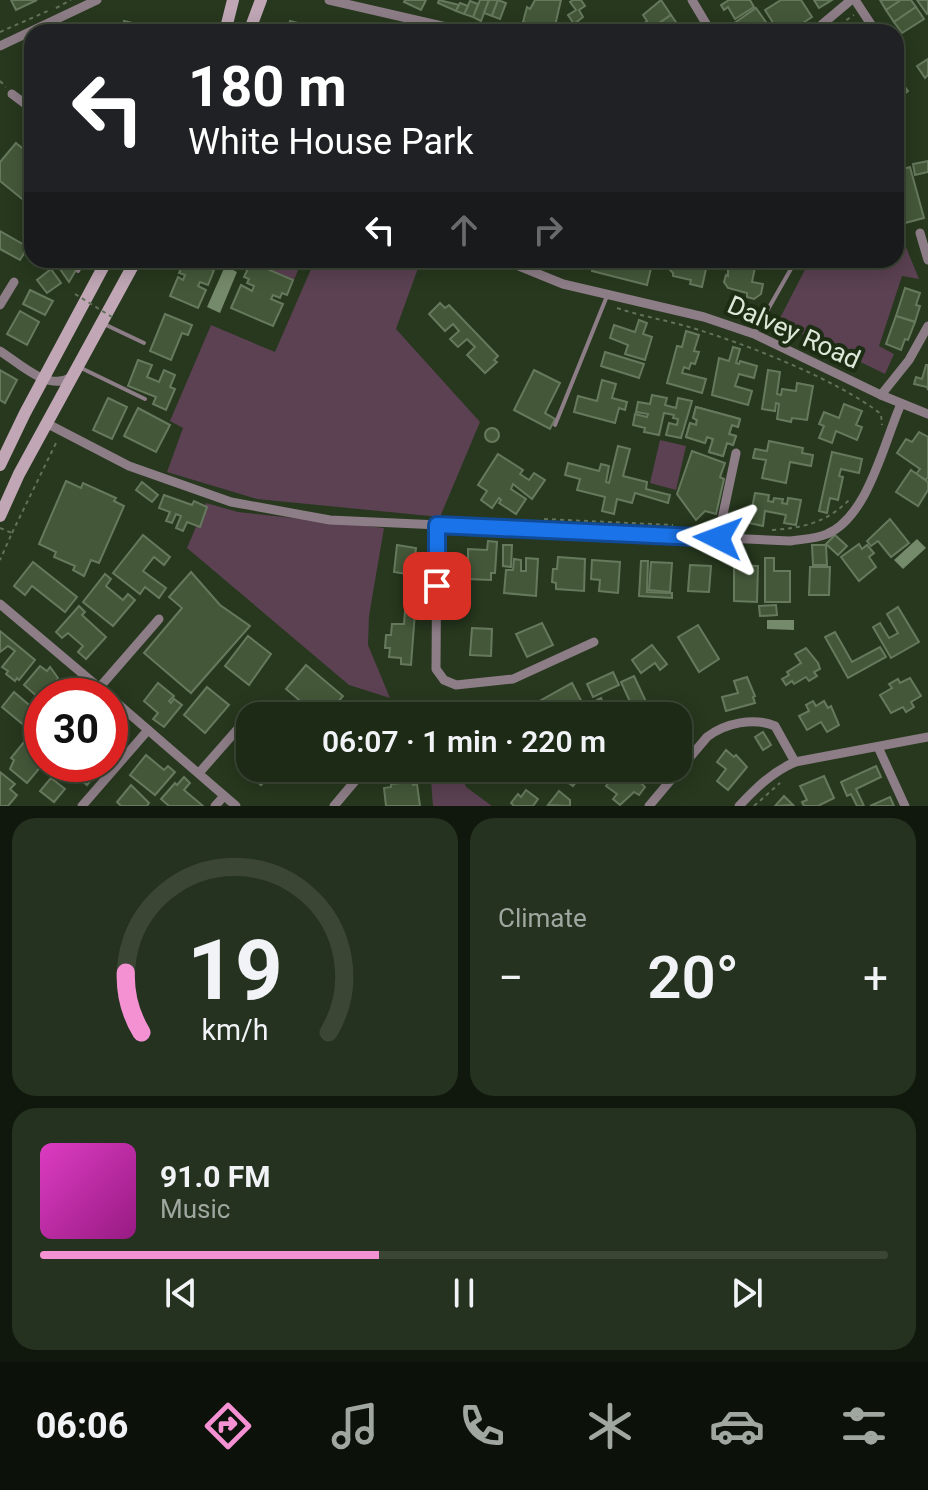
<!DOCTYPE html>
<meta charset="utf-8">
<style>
body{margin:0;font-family:Roboto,sans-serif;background:#25321f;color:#f1f3f6;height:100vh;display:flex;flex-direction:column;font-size:30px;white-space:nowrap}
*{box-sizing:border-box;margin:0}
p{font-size:26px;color:#a0a7a1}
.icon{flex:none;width:44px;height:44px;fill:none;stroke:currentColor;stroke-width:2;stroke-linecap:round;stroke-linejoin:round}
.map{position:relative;height:806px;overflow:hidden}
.drawer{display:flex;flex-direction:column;gap:12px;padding:12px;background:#10170c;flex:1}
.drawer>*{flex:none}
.guide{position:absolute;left:24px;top:24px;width:880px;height:244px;border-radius:24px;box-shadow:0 4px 20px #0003,0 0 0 2px #3b4635;background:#202124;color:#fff;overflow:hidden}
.speed{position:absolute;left:24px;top:678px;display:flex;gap:16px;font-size:40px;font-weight:700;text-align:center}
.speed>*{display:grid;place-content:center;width:104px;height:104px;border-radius:50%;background:#1d2a16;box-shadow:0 4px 20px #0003,0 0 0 2px #3b4635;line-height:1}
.speed .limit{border:12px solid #d22;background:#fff;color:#111}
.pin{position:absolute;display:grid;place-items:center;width:68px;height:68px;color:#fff;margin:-34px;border-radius:16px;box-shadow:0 4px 12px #0006}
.me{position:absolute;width:88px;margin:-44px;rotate:273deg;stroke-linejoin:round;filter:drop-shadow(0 0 6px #0008)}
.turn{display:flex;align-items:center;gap:28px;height:168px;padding:0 32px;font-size:36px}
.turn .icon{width:104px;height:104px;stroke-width:2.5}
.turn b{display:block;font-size:56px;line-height:68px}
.lanes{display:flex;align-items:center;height:76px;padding:0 32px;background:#0003;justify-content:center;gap:40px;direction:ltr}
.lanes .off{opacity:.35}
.big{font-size:60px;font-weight:600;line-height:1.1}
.drawer .card{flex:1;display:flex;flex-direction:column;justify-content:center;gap:12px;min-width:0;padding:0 28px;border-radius:24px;background:#25321f}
.drawer .dial{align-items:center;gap:0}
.dial svg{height:208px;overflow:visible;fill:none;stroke:#3b4635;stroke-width:7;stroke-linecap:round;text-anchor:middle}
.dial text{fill:#f1f3f6;stroke:none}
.song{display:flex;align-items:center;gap:24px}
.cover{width:96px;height:96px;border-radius:12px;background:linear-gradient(135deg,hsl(310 70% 55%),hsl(310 70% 35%))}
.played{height:8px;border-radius:4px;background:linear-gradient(90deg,#f491d3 40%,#3b4635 40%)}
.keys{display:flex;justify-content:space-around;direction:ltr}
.heat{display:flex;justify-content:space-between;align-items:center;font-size:44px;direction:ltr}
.drawer .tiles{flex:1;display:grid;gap:12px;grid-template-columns:1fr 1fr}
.card:last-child{grid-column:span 2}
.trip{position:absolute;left:236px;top:702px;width:456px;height:80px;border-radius:24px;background:#1d2a16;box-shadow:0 4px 20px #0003,0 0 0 2px #3b4635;font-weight:600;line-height:80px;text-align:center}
.dock{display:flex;height:128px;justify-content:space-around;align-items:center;background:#0c1109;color:#a0a7a1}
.dock .icon{width:56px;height:56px}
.dock .current{color:#f491d3}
.dock b{font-size:36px;color:#f1f3f6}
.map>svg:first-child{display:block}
.green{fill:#5b4152}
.water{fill:#758a6a}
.building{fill:#445839;stroke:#66795d;stroke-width:2;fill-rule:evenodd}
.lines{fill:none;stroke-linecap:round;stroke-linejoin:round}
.path{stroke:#62715a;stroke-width:2;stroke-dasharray:4 4;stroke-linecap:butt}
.lane{stroke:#8d7d87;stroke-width:4}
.street{stroke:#8d7d87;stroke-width:9}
.secondary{stroke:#c1a7b6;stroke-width:12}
.path-bridge{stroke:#62715a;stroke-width:2;stroke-dasharray:4 4;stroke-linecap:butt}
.route-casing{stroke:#114b97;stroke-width:20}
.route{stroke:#1a73e8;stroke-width:14}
.labels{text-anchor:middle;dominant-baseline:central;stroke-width:8;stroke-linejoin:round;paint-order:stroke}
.street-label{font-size:26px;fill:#dde8d8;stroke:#1d2d14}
</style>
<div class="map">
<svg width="928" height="806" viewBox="0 0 928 806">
<rect width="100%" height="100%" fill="#27381e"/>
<g class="green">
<polygon points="899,230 919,279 902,276 879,346 894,354 885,374 778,322 810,260 896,260 896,231"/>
<polygon points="261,260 301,263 294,280 259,264"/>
<polygon points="315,260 421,260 396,329 480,422 440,517 257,499 167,472 183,428 170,421 211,325 275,352"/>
<polygon points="660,440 686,446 676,490 650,483"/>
<polygon points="206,503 238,512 384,528 369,616 368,645 390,698 349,685 187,548"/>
<polygon points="430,768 458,768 466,787 492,806 433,806"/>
</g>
<g class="water">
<polygon points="225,266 237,272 220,313 207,307"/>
<polygon points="917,539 926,548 903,569 894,560"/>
<polygon points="767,620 794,620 794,630 767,629"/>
</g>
<g class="building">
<polygon points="11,0 37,0 16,10"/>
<polygon points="405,0 426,0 421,10 404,2"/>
<polygon points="439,0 459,5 456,11 438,3"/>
<polygon points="480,0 489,0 481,21 473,17"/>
<polygon points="489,0 498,0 492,16 484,13"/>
<polygon points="498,0 506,3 500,19 492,16"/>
<polygon points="535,0 561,0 554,30 523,22 527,7 530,9"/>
<polygon points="573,0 581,0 585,6 579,10 583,17 574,24 568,15 576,10 570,2"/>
<polygon points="661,0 671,15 647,31 643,24 647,21 643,15"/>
<polygon points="729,0 750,0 754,7 735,19 728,7 724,10 721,5"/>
<polygon points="781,0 801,0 812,17 789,32 779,32 765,10"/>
<polygon points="814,0 832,0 819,8"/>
<polygon points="880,0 901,0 886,10"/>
<polygon points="901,0 911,0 916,7 894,22 886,10"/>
<polygon points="917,0 928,0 928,13 927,14"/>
<polygon points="470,1 478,4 473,17 464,14"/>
<polygon points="460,3 468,6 464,14 456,11"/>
<polygon points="916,7 924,19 902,33 894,22"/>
<polygon points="756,8 773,32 739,32 733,24"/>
<polygon points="671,15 683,32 660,32 655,26"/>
<polygon points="124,21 141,25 140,32 105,32 106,27 122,31"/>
<polygon points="290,21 317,28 316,32 287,32"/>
<polygon points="321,24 329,26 328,32 319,32"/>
<polygon points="643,24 648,32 630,32"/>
<polygon points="850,24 855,32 840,32"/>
<polygon points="928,59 928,75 925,78 917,66"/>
<polygon points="896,75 908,91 896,100"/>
<polygon points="16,143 32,156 32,207 0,181 0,162"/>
<polygon points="928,161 928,172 915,175 913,164"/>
<polygon points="910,167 924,218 905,223 896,192 896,171"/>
<polygon points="0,231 28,247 20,260 0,249"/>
<polygon points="56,260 82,260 69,282 55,262"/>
<polygon points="185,260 214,270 208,285 200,282 198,286 206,290 198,308 170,296 178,277 183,280 185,275 179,273"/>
<polygon points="594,260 653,260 647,285 592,271"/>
<polygon points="669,260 708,260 702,287 690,284 691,280 673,276 673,273 668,268"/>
<polygon points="728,260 768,260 766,269 755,267 752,282 763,284 761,294 754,299 747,297 747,293 728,288 724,282 726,275 728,276"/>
<polygon points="251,262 293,280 287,295 282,293 280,298 273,295 271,299 283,304 273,326 231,308 241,285 252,291 254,286 247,283 249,279 244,277"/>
<polygon points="51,269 61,283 47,293 37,280"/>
<polygon points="905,288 920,293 916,305 920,306 915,322 896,316"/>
<polygon points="30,290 53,301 45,315 23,304"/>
<polygon points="440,303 445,308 449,305 498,356 494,360 497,362 485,373 467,355 475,347 467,339 458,347 450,339 459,331 453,324 445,331 429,314"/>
<polygon points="20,311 39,322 27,345 7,334"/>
<polygon points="165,314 192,325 188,335 182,333 171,360 150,351"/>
<polygon points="896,316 915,322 908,340 905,339 901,350 886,344"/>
<polygon points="639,320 647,323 643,334 652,337 645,360 625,354 628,345 610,338 614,325 635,332"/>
<polygon points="686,331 699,335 694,351 699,352 695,364 691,363 689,369 684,367 682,373 706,379 702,393 667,383 677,346 682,347"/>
<polygon points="733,347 740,349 736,363 739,364 740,361 757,366 754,378 739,374 735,386 752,391 748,405 712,395 719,358 729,361"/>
<polygon points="605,352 644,364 639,378 601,366"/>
<polygon points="138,360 152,365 147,377 159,382 164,370 175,375 170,387 175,389 166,410 153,404 156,397 128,386"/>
<polygon points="926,365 928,365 928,390 927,387 914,384 916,377 922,379"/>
<polygon points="0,370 17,380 5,403 0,400"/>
<polygon points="534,370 560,383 545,413 555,419 550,429 514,410"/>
<polygon points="768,370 780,372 777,394 781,395 782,389 796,391 797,383 813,386 807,420 792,418 791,422 777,419 779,404 776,403 775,411 762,409"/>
<polygon points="602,380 616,384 612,398 627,402 625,410 619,408 615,423 574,412 578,396 597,401"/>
<polygon points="652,395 667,398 665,405 676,408 678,398 692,401 681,438 666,435 669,423 677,425 678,419 673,418 674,415 664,413 659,435 644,432 645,428 633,425 635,414 647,417 648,414 636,412 638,402 650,404"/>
<polygon points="108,398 127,407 112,439 93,430"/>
<polygon points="844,404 862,411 856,425 862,427 857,440 836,431 832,443 819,438 824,426 819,424 824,412 839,418"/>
<path d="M696 407 740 419 738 427 732 425 729 434 736 436 733 445 727 443 723 456 709 452 713 439 707 437 705 443 686 437 690 423 696 425 697 420 693 418ZM718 418 728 421 726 430 712 426Z"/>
<polygon points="696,407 740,419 738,427 732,425 729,434 736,436 733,445 727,443 723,456 709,452 713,439 707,437 705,443 686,437 690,423 696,425 697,420 693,418"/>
<polygon points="138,408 170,425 156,452 124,436"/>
<circle cx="492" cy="435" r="7"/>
<polygon points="919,432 928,437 928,477 926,480 916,474 920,469 897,453 906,439 912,442"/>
<polygon points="769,441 803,448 802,453 813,455 811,466 790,462 786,483 762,478 766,460 753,458 755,449 767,451"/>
<polygon points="618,446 630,449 623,476 647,482 646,489 670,495 668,503 635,493 632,503 617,499 614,514 602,511 605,497 577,490 580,479 565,475 568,463 599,471 601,464 609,466 606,482 609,483"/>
<polygon points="692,451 725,463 720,477 724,479 716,514 705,511 696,520 677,494"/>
<polygon points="832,452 862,459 859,473 841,469 839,476 843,477 838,500 830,498 827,513 819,511"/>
<polygon points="498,454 523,470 520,474 529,480 534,473 545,480 532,499 513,484 511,489 526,499 516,514 499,503 501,500 499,498 492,508 481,500 487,491 478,485"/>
<polygon points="911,470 928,482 928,490 918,506 896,492"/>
<polygon points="66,481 81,488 83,483 116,498 114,501 124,506 99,563 91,560 84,576 73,570 75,566 54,557 56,552 39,544"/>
<polygon points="142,482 158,495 152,502 136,490"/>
<polygon points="755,493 769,495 768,501 773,502 774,498 783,499 782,503 787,504 788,498 801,500 796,525 784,523 786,515 765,511 763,526 749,523"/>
<polygon points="164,495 192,505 194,501 207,507 200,527 187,522 183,531 176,528 181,516 176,514 172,523 166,521 170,512 159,508"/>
<polygon points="890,519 909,543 891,557 878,541 871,546 867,541"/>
<polygon points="143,535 170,557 164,565 154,557 143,571 166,588 159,598 145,587 140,594 113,573"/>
<polygon points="835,535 847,546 838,555 826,544"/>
<polygon points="488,541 497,542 495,573 491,573 491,580 467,579 467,571 463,571 463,560 468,560 468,549 487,550"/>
<polygon points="859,544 862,549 867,545 874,553 869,557 876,567 859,581 841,557"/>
<polygon points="397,545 416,548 413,575 394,572"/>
<polygon points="503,545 512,545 511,567 503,566"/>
<polygon points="812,545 826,545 827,565 813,565"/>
<polygon points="558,557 585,559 584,591 556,589 556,583 552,582 553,569 557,569"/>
<polygon points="526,558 538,559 536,596 504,593 506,570 513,570 514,559 521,560 521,571 526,571"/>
<polygon points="765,558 774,558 774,571 790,571 790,602 765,602"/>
<polygon points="592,560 620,562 618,593 599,591 600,580 591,579"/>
<polygon points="641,561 648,561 647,592 672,593 672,598 639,596"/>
<polygon points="33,562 77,597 65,612 32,586 25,595 14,586"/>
<polygon points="651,562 672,563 670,592 649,590"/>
<polygon points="690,565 711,566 709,592 688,591"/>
<polygon points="734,565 758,566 757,602 734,601"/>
<polygon points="810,567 830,567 829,595 809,595"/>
<polygon points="191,572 220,605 250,626 191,693 144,653 182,608 169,597"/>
<polygon points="105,574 111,579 106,586 123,600 128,594 135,600 113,626 83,602"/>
<polygon points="776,605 777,615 760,616 759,606"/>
<polygon points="79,606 85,612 82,615 106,637 86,659 78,652 83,646 68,633 62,638 56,632"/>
<polygon points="898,607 919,642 891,658 873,627 880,623 889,638 898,633 887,614"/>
<polygon points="405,611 415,612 411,665 401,664 401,658 389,657 390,648 385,648 386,635 391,635 392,624 404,624"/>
<polygon points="542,623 553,645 527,657 516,634"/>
<polygon points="698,625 719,659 699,672 678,637"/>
<polygon points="472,628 492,629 491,656 470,655"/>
<polygon points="0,631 35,660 19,680 17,678 15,681 6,674 8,671 2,667 15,651 8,646 0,652"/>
<polygon points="835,632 852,662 880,647 886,657 848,678 825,637"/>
<polygon points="248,636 271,654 249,685 225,666"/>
<polygon points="652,645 667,664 660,670 655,663 641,673 632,660"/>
<polygon points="806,648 818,663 820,669 814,672 817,676 809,681 806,677 794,684 792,681 786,685 782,679 789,675 787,672 801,663 795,654"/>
<polygon points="306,665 343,696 326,716 318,716 286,689"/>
<polygon points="40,666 47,671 50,667 58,678 45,696 42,696 41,700 24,685"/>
<polygon points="613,672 619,685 593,697 587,684"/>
<polygon points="634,676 648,706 625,716 604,716 597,700 601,698 609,716 632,706 621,682"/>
<polygon points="747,677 755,696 753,697 755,703 726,711 722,697 738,693 734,681"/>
<polygon points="910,678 921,696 911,702 914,707 906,712 903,707 891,713 880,695 892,688 889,684 898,679 900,683"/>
<polygon points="158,683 174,696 169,701 171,703 174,699 182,705 164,727 153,719 158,713 144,701"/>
<polygon points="572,683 586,710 575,716 546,716 538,702"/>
<polygon points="207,687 229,705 205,733 184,715"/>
<polygon points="14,692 42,716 42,730 37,736 2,707"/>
<polygon points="813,701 816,706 824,701 828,708 831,706 839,725 827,732 821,722 807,730 799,716 809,711 806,705"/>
<polygon points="524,707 529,716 508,716"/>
<polygon points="668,708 690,725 678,739 678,716 661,716"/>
<polygon points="110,732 124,745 110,762"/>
<polygon points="763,732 771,745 763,750 755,737"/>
<polygon points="24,742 42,757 43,764 27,783 10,769 14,760 11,758"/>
<polygon points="726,750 734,757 736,755 747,767 728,790 717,781 726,769 717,762"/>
<polygon points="146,755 164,770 168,766 175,772 155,795 130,775"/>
<polygon points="250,755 250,768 276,768 261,785 240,767"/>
<polygon points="876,766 881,777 856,789 864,806 857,806 851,794 847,796 841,782"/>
<polygon points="390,768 415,768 416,777 391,780"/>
<polygon points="566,768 600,768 591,781 582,774 573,786 559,776"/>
<polygon points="620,768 635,768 645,780 642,784 645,787 639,795 634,792 620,805 613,799 617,794 606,786"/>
<polygon points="81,770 92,779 87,785 76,776"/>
<polygon points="0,772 15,784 10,789 17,795 8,806 0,806"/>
<polygon points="824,776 834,798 818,806 804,806 802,802 807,800 800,786"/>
<polygon points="184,777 190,783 184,790 203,806 169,806 161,799 175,783 177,785"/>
<polygon points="51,778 65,789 54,802 40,791"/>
<polygon points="412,782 413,785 417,784 420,806 386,806 384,788 391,787 391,784"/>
<polygon points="131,785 149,803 147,806 121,806 117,802"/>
<polygon points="526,790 538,799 533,806 514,806 511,803 518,794 521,797"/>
<polygon points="559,791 570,800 570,806 548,805"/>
<polygon points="784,796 793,805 775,806"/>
<polygon points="890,797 894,806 870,806"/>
</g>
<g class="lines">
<g class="path">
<polyline points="56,8 71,0"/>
<polyline points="833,29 854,15"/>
<polyline points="0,32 50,10"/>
<polyline points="0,81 6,87"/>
<path d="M617 308C641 316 665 320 689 327 744 343 836 379 881 414L882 425"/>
<polyline points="544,519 673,525"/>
<polyline points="0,528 12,533 0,560"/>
<path d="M772 530C802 528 826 523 849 500"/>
<polyline points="12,533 57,441"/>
<polyline points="754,806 780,783"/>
</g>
<g class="lane">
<polyline points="32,111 24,124 32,136"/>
<polyline points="78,271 84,260"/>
<polyline points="104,324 144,343"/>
<polyline points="754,334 796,260"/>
<polyline points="79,367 145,399"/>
<polyline points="555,425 607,296"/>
</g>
<g class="street">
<polyline points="329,0 468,32"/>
<polyline points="692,0 711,32"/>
<polyline points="855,0 876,32"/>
<polyline points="813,32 851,0"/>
<polyline points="0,46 97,0"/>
<polyline points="12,94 32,109"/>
<polyline points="920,233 928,260"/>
<polyline points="504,260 563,284 704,317 754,334 881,395 928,414"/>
<polyline points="0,305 14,282"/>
<path d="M0 351C19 363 47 391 70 378"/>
<polyline points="881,395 909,360 928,326"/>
<path d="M46 423 129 466 231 502 330 520 790 541C803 539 816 539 827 534 868 517 884 442 901 404"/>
<polyline points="437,525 436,669 444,680 456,685 513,679 594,642"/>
<polyline points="718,538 736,453"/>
<polyline points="0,604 109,696"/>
<polyline points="99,688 159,619"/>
<polyline points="110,697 236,806"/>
<polyline points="878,747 905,806"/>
<polyline points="199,773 257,707"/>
<polyline points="82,806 148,730"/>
<polyline points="215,806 224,796"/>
<polyline points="334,806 366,768"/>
<path d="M649 806 707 737C725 723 754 717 775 726L795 762"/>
<path d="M739 806C756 788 772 772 795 762L928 737"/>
</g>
<g class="secondary">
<polyline points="225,32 233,0"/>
<polyline points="249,32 261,0"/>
<polyline points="0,465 25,413 107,260"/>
<polyline points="0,516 19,474 136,260"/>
</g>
<polyline class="path-bridge" points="75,294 112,317"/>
</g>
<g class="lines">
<defs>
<polyline id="route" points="437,586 437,525 718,538"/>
</defs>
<use href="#route" class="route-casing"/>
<use href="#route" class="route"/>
</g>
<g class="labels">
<g class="street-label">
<text transform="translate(794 332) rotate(24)">Dalvey Road</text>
</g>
</g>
</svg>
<div class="speed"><div class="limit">30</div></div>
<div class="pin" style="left:437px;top:586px;background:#d93025"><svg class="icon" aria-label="arrive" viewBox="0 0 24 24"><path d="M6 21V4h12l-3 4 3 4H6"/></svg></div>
<svg class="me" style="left:718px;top:538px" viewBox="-20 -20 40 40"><path d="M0-17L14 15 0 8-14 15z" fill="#1a73e8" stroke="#fff" stroke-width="4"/></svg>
<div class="trip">06:07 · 1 min · 220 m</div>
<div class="guide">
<div class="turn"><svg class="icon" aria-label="left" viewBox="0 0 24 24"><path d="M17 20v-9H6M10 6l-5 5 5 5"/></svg><div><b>180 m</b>White House Park</div></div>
<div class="lanes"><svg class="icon" aria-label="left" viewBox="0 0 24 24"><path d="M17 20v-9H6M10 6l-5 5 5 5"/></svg><svg class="icon off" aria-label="ahead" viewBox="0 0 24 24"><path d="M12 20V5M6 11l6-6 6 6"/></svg><svg class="icon off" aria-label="right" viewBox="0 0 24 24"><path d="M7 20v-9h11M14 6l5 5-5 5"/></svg></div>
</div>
</div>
<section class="drawer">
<div class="tiles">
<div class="card dial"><svg viewBox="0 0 100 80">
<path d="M14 69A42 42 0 1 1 86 69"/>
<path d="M14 69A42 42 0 0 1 8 46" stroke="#f491d3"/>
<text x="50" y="56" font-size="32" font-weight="700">19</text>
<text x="50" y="72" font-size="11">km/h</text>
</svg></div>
<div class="card"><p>Climate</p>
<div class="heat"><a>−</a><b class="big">20°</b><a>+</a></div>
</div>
<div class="card">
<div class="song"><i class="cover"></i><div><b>91.0 FM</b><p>Music</p></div></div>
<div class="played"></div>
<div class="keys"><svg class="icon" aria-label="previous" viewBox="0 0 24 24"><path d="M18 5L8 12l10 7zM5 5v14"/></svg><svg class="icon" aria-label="pause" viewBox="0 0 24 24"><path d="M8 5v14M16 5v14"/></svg><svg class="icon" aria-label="next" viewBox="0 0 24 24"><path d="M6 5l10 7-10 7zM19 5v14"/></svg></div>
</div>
</div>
</section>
<nav class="dock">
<b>06:06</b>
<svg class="icon current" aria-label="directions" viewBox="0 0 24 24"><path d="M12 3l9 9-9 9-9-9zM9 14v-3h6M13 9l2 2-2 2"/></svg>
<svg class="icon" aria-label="music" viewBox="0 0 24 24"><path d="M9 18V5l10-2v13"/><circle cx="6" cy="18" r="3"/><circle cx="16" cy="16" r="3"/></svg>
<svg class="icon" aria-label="phone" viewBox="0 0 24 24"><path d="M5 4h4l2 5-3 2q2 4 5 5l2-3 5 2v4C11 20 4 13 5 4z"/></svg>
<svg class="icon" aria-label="climate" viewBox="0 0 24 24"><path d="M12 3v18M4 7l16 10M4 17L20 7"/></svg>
<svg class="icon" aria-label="car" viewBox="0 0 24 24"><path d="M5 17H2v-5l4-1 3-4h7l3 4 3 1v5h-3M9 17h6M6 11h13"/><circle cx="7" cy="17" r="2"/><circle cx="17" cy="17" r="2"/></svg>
<svg class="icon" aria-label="filters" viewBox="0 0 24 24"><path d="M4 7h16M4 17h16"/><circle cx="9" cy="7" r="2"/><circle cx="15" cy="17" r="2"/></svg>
</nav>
